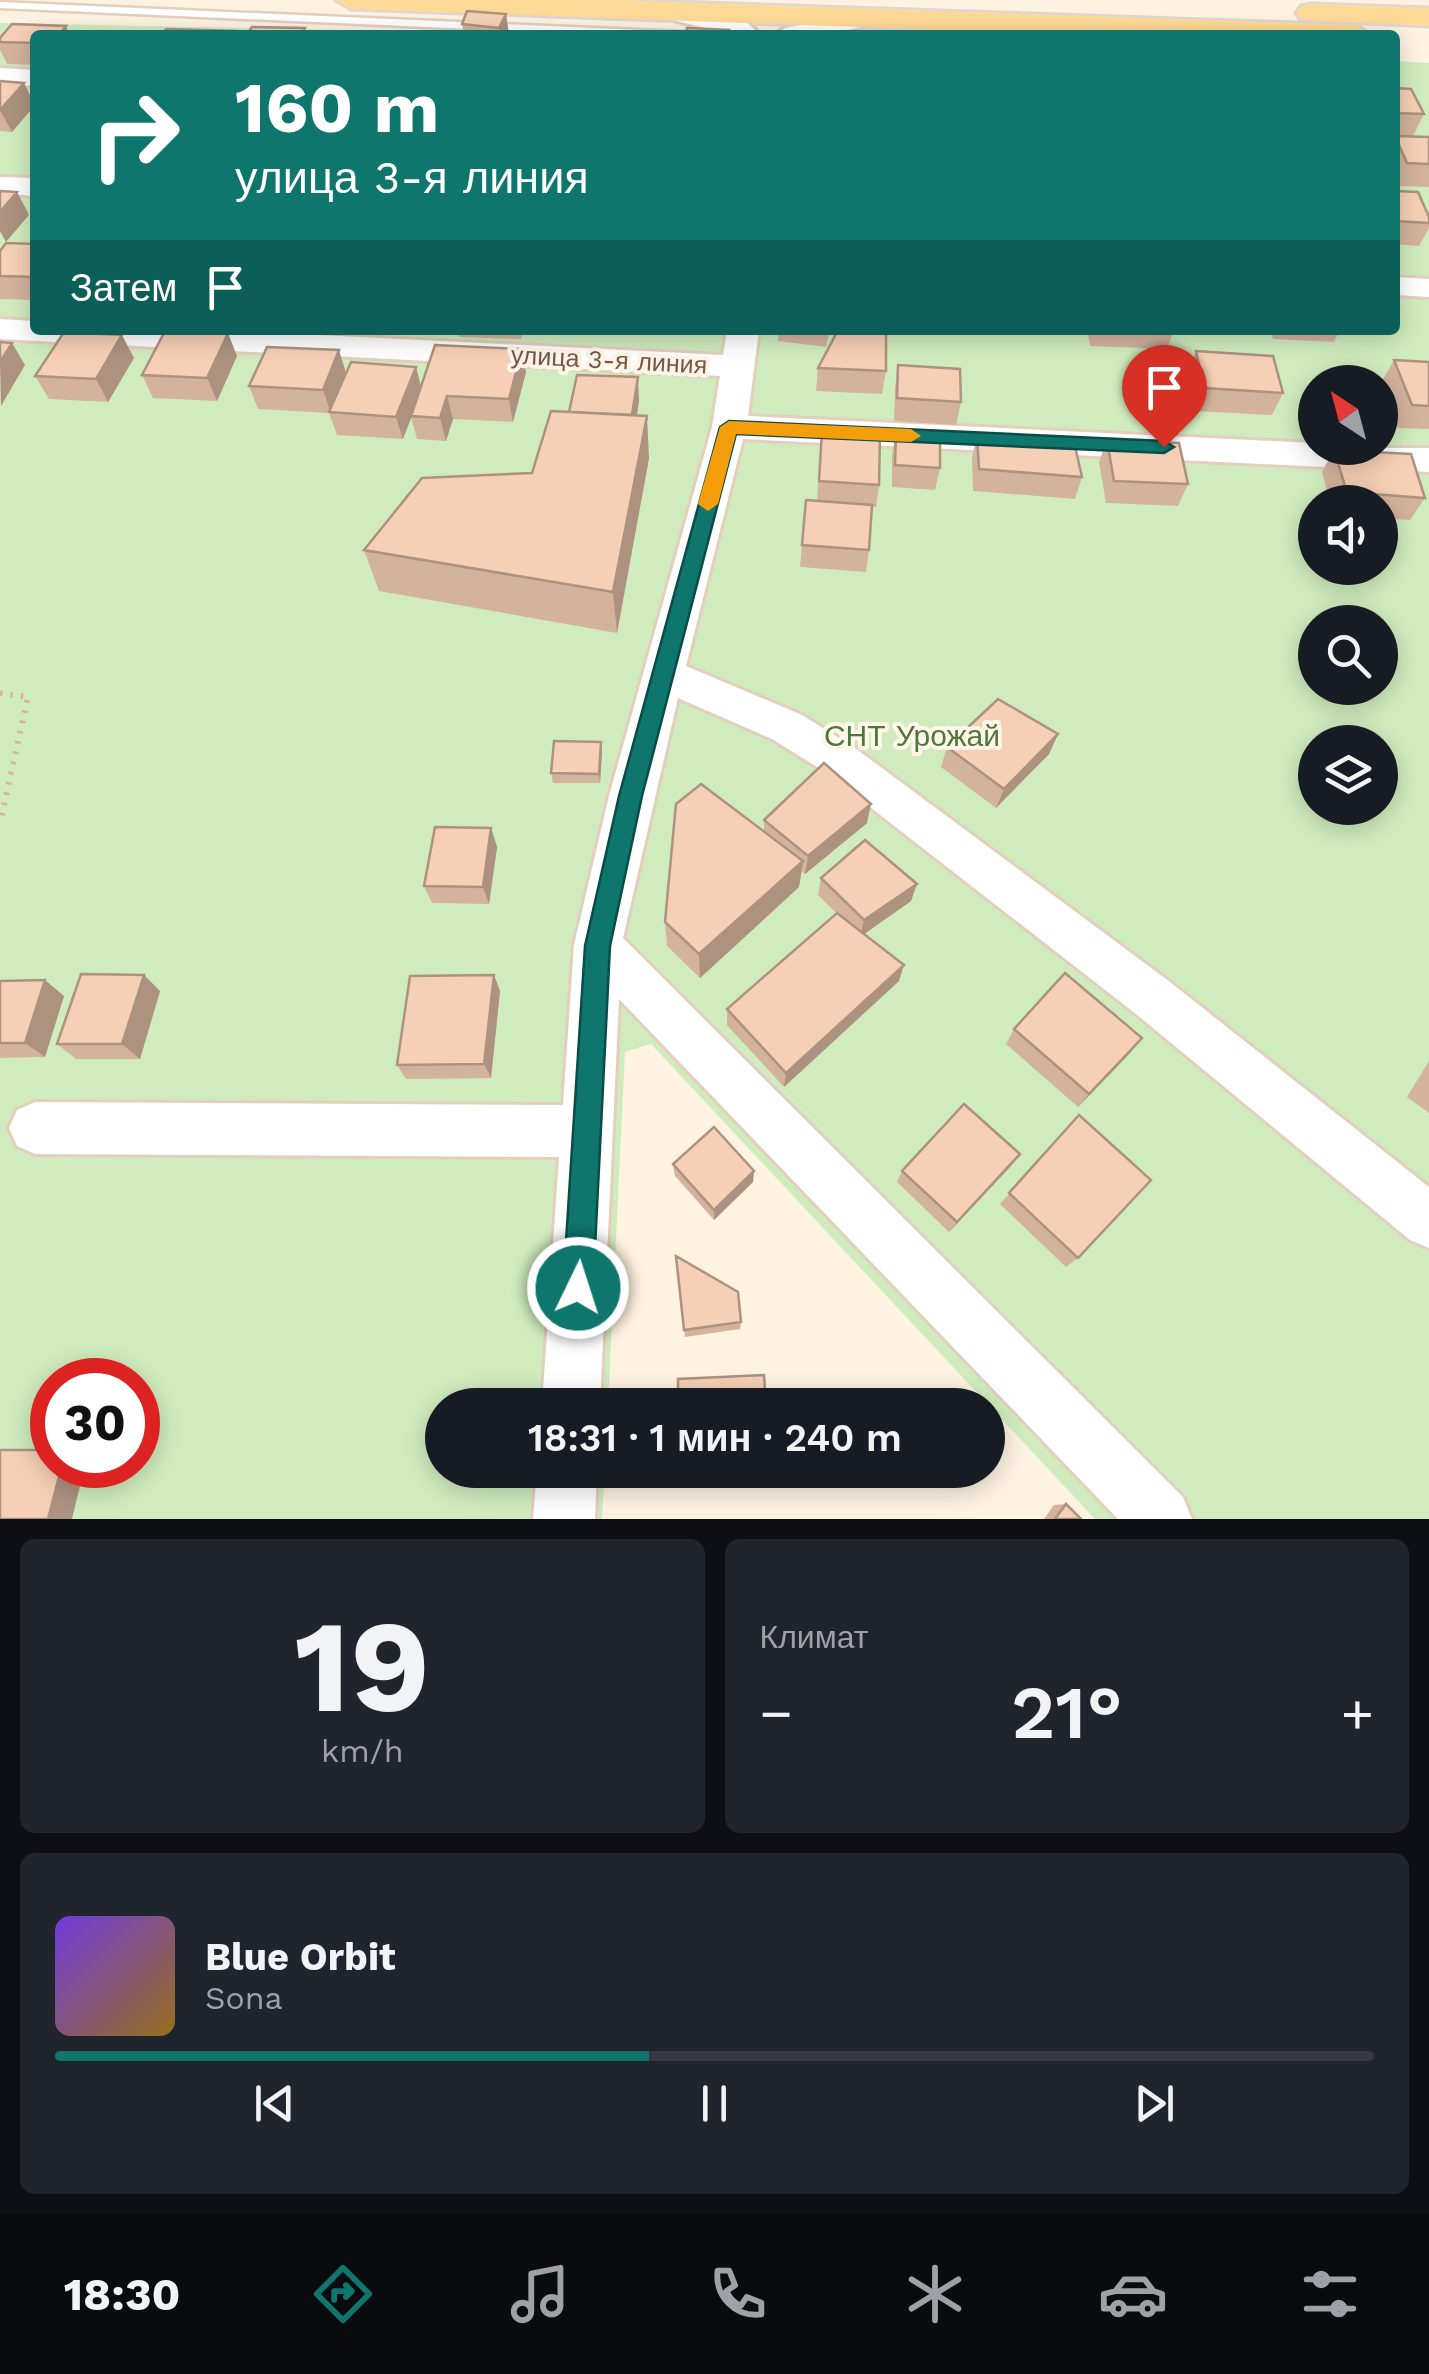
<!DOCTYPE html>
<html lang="ru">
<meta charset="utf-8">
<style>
body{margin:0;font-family:"Work Sans",sans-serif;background:#20242c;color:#f1f3f6;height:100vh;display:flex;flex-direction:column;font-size:38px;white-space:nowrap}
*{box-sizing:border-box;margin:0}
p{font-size:32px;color:#9ea1a6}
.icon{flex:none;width:55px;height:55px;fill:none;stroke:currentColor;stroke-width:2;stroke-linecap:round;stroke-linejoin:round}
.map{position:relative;height:1519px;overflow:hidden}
.sheet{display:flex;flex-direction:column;gap:20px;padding:20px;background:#0d0f14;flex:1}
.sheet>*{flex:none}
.guide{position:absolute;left:30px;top:30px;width:1370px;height:305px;border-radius:10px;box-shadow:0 5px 25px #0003;background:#0f766e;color:#fff;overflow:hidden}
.needle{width:65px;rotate:324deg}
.buttons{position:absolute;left:1298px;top:365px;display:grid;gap:20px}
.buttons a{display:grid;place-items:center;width:100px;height:100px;border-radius:50%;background:#171b24;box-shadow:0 5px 25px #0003;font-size:50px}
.speed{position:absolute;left:30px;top:1358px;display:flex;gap:20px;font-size:50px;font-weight:700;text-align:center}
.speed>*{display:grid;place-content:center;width:130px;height:130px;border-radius:50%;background:#171b24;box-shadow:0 5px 25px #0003;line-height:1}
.speed .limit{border:15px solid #d22;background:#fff;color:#111}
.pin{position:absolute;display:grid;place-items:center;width:85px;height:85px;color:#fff;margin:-102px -42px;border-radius:50% 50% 50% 0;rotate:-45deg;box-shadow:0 0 10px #0007}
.pin .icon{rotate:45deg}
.me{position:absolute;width:110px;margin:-55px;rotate:4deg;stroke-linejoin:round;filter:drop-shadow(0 0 8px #0008)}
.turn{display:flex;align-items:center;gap:35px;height:210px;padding:0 40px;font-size:45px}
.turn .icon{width:130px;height:130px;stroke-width:2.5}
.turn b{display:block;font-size:70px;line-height:85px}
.then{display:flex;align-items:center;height:95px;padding:0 40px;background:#0003;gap:20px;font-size:38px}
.big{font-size:75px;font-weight:600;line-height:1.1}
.sheet .card{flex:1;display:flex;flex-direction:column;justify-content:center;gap:15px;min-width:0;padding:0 35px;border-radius:15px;background:#20242c}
.sheet .dial{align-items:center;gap:0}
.dial b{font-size:130px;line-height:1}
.song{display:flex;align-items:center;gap:30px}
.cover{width:120px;height:120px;border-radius:15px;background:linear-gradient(135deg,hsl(260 70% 55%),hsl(40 70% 35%))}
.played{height:10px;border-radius:5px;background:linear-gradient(90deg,#0f766e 45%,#363941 45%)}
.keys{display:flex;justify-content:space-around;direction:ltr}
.heat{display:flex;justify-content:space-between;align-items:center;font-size:55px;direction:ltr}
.sheet .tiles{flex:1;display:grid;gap:20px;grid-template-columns:1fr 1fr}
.card:last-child{grid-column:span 2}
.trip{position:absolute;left:425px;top:1388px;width:580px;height:100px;border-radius:50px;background:#171b24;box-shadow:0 5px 25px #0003;font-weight:600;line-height:100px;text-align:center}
.menu{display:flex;height:160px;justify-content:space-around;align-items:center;background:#090b0e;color:#9ea1a6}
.menu .icon{width:70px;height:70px}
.menu .selected{color:#0f766e}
.menu b{font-size:45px;color:#f1f3f6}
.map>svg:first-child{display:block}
.green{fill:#d0ecbe;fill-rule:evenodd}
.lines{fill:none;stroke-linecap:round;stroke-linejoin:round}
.service-casing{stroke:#e3cfbc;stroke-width:5}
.minor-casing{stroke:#e3cfbc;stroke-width:6}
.primary-casing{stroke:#ded7d3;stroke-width:5}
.path{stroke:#dab399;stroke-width:6;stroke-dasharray:2.5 8;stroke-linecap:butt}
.service{fill:#fff;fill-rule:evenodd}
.minor{fill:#fff;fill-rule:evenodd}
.primary{fill:#ffda97;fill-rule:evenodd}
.wall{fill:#d4b39d}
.shaded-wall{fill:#ac927f}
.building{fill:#f6d0b6;stroke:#ac927f;stroke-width:2.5}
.route{fill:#0f766e;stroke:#0a4d48;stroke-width:2.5}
.slow{fill:#f59e0b}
.labels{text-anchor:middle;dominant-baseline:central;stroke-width:8;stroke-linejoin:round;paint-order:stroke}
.far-street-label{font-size:25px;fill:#775846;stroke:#fff6e9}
.park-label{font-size:30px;fill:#4c783b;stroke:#fff6e9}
</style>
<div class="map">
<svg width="1429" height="1519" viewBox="0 0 1429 1519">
<rect width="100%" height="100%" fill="#fef3e1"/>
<path class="green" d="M0 23 590 35H35V330H1395V61L1429 63V1519H1095L651 1044 625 1052 608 1405H442V1470H605L602 1519H0ZM1315 382H1380V448H1315ZM1315 502H1380V568H1315ZM1315 622H1380V688H1315ZM1315 742H1380V808H1315ZM52 1380H138V1465H52Z"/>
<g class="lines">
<defs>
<polygon id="service" points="0,2 685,32 691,35 606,35 0,8"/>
<g id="minor">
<polygon points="669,5 745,21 761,35 733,35 661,17 657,12 661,7"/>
<polygon points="872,11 884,18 881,23 822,35 773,35 785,28"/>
<polygon points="0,68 35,70 35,86 0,84"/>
<polygon points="0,177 35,178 35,196 0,193"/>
<polygon points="1395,277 1429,279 1429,297 1395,295"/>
<polygon points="0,319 35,321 35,330 221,330 723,355 727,330 759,330 748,416 1315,443 1315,448 1429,448 1429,472 743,439 686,666 802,715 855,748 1170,982 1429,1187 1429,1248 1410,1240 1136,1014 825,772 772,739 678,698 623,938 1183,1497 1192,1519 1118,1519 619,999 600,1405 542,1405 559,1157 35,1154 17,1146 9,1128 17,1110 35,1102 563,1105 574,945 609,796 712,427 720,376 0,339"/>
<polygon points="537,1470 597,1470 595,1519 533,1519"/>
</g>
<g id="primary">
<polygon points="336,0 618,0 1356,25 1372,35 1085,35 351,9"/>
<polygon points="1312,4 1429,8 1429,26 1301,20 1296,13 1301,6"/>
</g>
</defs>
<use href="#service" class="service-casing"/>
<use href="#minor" class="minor-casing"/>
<use href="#primary" class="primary-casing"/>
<polyline class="path" points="0,693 28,697 0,823"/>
<use href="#service" class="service"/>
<use href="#minor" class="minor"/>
<use href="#primary" class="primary"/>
</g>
<g class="wall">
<polygon points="506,14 509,35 464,35 462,24"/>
<polygon points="35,35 35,65 7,64 0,50 0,38"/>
<polygon points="0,81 35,105 12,132 0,131"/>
<polygon points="1395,88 1424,114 1413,136 1429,137 1429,187 1396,186 1395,184"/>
<polygon points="1395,191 1429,217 1429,228 1419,246 1395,244"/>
<polygon points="35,244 35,300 0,299 0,251"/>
<polygon points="399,330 450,330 449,332"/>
<polygon points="458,330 523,330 521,339 459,337"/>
<polygon points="779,330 830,330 826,347 778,341"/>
<polygon points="1087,330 1174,330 1167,349 1090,346"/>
<polygon points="1270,330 1340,330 1334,342 1273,339"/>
<polygon points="1196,351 1283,393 1272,415 1194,411 1187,374"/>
<polygon points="237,356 217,401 153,398 142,375"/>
<polygon points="134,358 108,402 49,399 35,376"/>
<polygon points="1394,360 1429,362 1429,429 1398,428 1381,383"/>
<polygon points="898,365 961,402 956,425 894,421 895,388"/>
<polygon points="818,368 886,371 882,394 816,391"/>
<polygon points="526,372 513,422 453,419 446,441 417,439 411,417 403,439 337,435 329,413 258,409 249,386 346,373 421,387"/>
<polygon points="639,400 637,415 649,458 617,633 379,591 364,550 532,473 569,412"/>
<polygon points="822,431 879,485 876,507 872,507 869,550 866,572 800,567 806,500 817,501"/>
<polygon points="896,433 940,468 935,490 892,487 892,455"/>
<polygon points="977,435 1082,477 1075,499 973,491 972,458"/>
<polygon points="1107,440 1188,484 1178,506 1106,503 1099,462"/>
<polygon points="1334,450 1425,498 1410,520 1380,518 1380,502 1330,502 1322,472"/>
<polygon points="1058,734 1049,754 996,808 941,767 947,747"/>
<polygon points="601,742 602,752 600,783 553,783 551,773"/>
<polygon points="764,820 867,823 805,874 802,871 799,887 700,978 667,946 665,922 764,831"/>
<polygon points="491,828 497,847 489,904 432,903 424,886"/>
<polygon points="821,878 917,884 911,901 864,934 899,981 784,1087 727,1025 727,1009 837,914 818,895"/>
<polygon points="0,981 64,996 45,1057 0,1058"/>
<polygon points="160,991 140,1059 76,1059 57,1044"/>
<polygon points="500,991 491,1078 406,1079 397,1065"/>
<polygon points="1014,1029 1130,1053 1078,1107 1006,1044"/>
<polygon points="1429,1061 1429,1113 1407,1097"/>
<polygon points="1079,1115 1078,1258 1066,1267 1000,1204"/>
<polygon points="1020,1154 949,1232 897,1182 902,1171"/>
<polygon points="673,1164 754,1171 753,1182 714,1220 675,1176"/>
<polygon points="676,1256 741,1322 740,1329 685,1337"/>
<polygon points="1066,1504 1081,1519 1044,1519 1054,1505"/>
</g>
<g class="shaded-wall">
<polygon points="506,14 509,35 500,35 499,28"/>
<polygon points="66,26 70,35 59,35"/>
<polygon points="24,83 35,105 12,132 0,110"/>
<polygon points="17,192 29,215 6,242 0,231 0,212"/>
<polygon points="228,333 237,356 217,401 207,378"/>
<polygon points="122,335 134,358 108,402 96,379"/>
<polygon points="12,343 25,365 1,406 0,362"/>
<polygon points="522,349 526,372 513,422 509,399"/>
<polygon points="339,350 346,373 331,413 323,390"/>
<polygon points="416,367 422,390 403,439 396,417"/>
<polygon points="638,377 639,400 633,444 631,421"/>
<polygon points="447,396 453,419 446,441 440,418"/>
<polygon points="647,416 649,458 617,633 613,592"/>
<polygon points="1058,734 1049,754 996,808 1004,789"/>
<polygon points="601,742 602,752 600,783 599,774"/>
<polygon points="871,804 867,823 805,874 808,856"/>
<polygon points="491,828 497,847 489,904 483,887"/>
<polygon points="803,861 799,887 700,978 699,954"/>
<polygon points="917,884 911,901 860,937 864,920"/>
<polygon points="904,965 899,981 784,1087 786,1073"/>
<polygon points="144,975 160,991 140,1059 122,1044"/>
<polygon points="494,975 500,991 491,1078 484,1064"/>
<polygon points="45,980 64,996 45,1057 25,1043"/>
<polygon points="1142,1038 1130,1053 1078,1107 1089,1094"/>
<polygon points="1020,1154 1011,1166 949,1232 957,1222"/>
<polygon points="754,1171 753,1182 714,1220 714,1210"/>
<polygon points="62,1465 85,1465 72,1519 48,1519"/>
</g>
<g class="building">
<polygon points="467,11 506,14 499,28 462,24"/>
<polygon points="12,24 66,26 59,35 35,35 35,43 0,42 0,38"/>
<polygon points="252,27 305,28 301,35 247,35"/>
<polygon points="687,28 729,30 728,35 686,35"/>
<polygon points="166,29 236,31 234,35 162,35"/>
<polygon points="0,81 24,83 0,110"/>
<polygon points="1395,88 1411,89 1424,114 1395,113"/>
<polygon points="1395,136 1429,137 1429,164 1407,163"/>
<polygon points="0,191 17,192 0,212"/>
<polygon points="1395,191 1418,192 1429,217 1429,223 1395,221"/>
<polygon points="6,243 35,244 35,277 0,276 0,251"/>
<polygon points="838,330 886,330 886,371 818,368"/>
<polygon points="165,331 228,333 207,378 142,375"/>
<polygon points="64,332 122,335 96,379 35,376"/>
<polygon points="0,342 12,343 0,362"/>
<polygon points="435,345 522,349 509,399 447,396 440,418 411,416"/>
<polygon points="267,347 339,350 323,390 249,386"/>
<polygon points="1196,351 1273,356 1283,393 1204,388"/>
<polygon points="1394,360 1429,362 1429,406 1412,405"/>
<polygon points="351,362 416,367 396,417 329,412"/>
<polygon points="898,365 960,369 961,402 897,398"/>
<polygon points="577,375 638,377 632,415 569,412"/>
<polygon points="551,411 647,416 613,592 364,550 422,478 532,473"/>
<polygon points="822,431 880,435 879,485 819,481"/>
<polygon points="896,433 940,435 940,468 895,465"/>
<polygon points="977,435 1074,442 1082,477 979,469"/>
<polygon points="1107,440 1179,443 1188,484 1114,481"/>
<polygon points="1334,450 1411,454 1425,498 1347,492"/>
<polygon points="806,500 872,505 869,550 802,545"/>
<polygon points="998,699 1058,734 1004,789 947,747"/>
<polygon points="554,741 601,742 599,774 551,773"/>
<polygon points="824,763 871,804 808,856 764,820"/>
<polygon points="701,784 803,861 699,954 665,922 676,804"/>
<polygon points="435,827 491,828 483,887 424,886"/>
<polygon points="865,840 917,884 864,920 821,878"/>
<polygon points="837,913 904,965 786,1073 727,1009"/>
<polygon points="1065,973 1142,1038 1089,1094 1014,1029"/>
<polygon points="81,974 144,975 122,1044 57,1044"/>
<polygon points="494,975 484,1064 397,1065 410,976"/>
<polygon points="45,980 25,1043 0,1043 0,981"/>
<polygon points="964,1104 1020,1154 957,1222 902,1171"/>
<polygon points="1079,1115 1151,1180 1078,1258 1009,1193"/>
<polygon points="714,1127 754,1171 714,1210 673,1164"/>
<polygon points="676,1256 738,1292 741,1322 684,1330"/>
<polygon points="764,1375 766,1405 678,1405 678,1379"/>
<polygon points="0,1450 52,1450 52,1465 62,1465 48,1519 0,1519"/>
<polygon points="1066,1504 1081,1519 1055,1519"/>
</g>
<polygon class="route" points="729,421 1164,441 1174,447 1164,453 736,434 642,796 610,946 593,1288 589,1298 578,1303 567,1298 563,1288 585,946 619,796 720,427"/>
<polygon class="slow" points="729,421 911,429 921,436 911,442 736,434 718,504 708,511 698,504 720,427"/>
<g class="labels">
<g class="far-street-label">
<text transform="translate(609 360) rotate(3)">улица 3-я линия</text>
</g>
<g class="park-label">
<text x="912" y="735">СНТ Урожай</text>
</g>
</g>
</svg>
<div class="buttons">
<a><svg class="needle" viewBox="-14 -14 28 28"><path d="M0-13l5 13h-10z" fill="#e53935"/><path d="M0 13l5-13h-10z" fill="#9ea1a6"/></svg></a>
<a><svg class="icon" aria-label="sound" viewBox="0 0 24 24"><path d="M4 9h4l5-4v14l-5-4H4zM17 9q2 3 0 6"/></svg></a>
<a><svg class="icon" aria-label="search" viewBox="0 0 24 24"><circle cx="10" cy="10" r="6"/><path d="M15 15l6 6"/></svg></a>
<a><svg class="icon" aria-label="layers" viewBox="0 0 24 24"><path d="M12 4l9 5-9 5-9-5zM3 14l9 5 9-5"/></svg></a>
</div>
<div class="speed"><div class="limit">30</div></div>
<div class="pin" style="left:1164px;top:447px;background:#d93025"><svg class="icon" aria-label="arrive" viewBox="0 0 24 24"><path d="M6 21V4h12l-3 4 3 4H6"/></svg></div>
<svg class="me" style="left:578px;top:1288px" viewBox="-20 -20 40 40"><circle r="17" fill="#0f766e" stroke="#fff" stroke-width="3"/><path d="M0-11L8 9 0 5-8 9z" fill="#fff"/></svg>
<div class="trip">18:31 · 1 мин · 240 m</div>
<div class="guide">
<div class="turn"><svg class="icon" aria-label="right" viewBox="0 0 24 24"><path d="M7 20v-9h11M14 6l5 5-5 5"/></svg><div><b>160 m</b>улица 3-я линия</div></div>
<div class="then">Затем<svg class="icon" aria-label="arrive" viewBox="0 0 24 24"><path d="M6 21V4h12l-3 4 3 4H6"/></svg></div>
</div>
</div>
<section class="sheet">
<div class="tiles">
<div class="card dial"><b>19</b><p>km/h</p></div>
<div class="card"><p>Климат</p>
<div class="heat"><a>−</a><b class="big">21°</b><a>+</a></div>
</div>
<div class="card">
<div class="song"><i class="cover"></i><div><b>Blue Orbit</b><p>Sona</p></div></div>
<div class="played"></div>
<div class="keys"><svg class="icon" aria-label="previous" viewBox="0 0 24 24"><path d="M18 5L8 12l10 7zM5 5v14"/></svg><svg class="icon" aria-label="pause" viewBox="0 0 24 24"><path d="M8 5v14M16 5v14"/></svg><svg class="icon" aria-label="next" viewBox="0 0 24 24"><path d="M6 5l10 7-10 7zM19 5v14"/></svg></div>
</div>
</div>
</section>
<nav class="menu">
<b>18:30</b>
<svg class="icon selected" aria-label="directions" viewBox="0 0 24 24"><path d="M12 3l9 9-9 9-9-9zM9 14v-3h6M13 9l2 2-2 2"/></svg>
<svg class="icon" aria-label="music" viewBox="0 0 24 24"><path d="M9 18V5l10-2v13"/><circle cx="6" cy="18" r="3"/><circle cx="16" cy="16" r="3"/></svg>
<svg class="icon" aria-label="phone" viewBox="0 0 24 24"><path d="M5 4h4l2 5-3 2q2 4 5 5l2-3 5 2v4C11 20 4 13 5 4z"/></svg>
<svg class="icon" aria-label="climate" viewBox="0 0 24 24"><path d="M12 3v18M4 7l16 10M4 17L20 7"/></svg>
<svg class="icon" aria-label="car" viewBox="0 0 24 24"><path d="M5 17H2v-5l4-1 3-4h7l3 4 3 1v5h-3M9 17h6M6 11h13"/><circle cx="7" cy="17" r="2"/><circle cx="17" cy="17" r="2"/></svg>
<svg class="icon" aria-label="filters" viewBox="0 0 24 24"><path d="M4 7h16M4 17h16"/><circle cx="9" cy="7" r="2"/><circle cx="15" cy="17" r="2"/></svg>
</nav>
